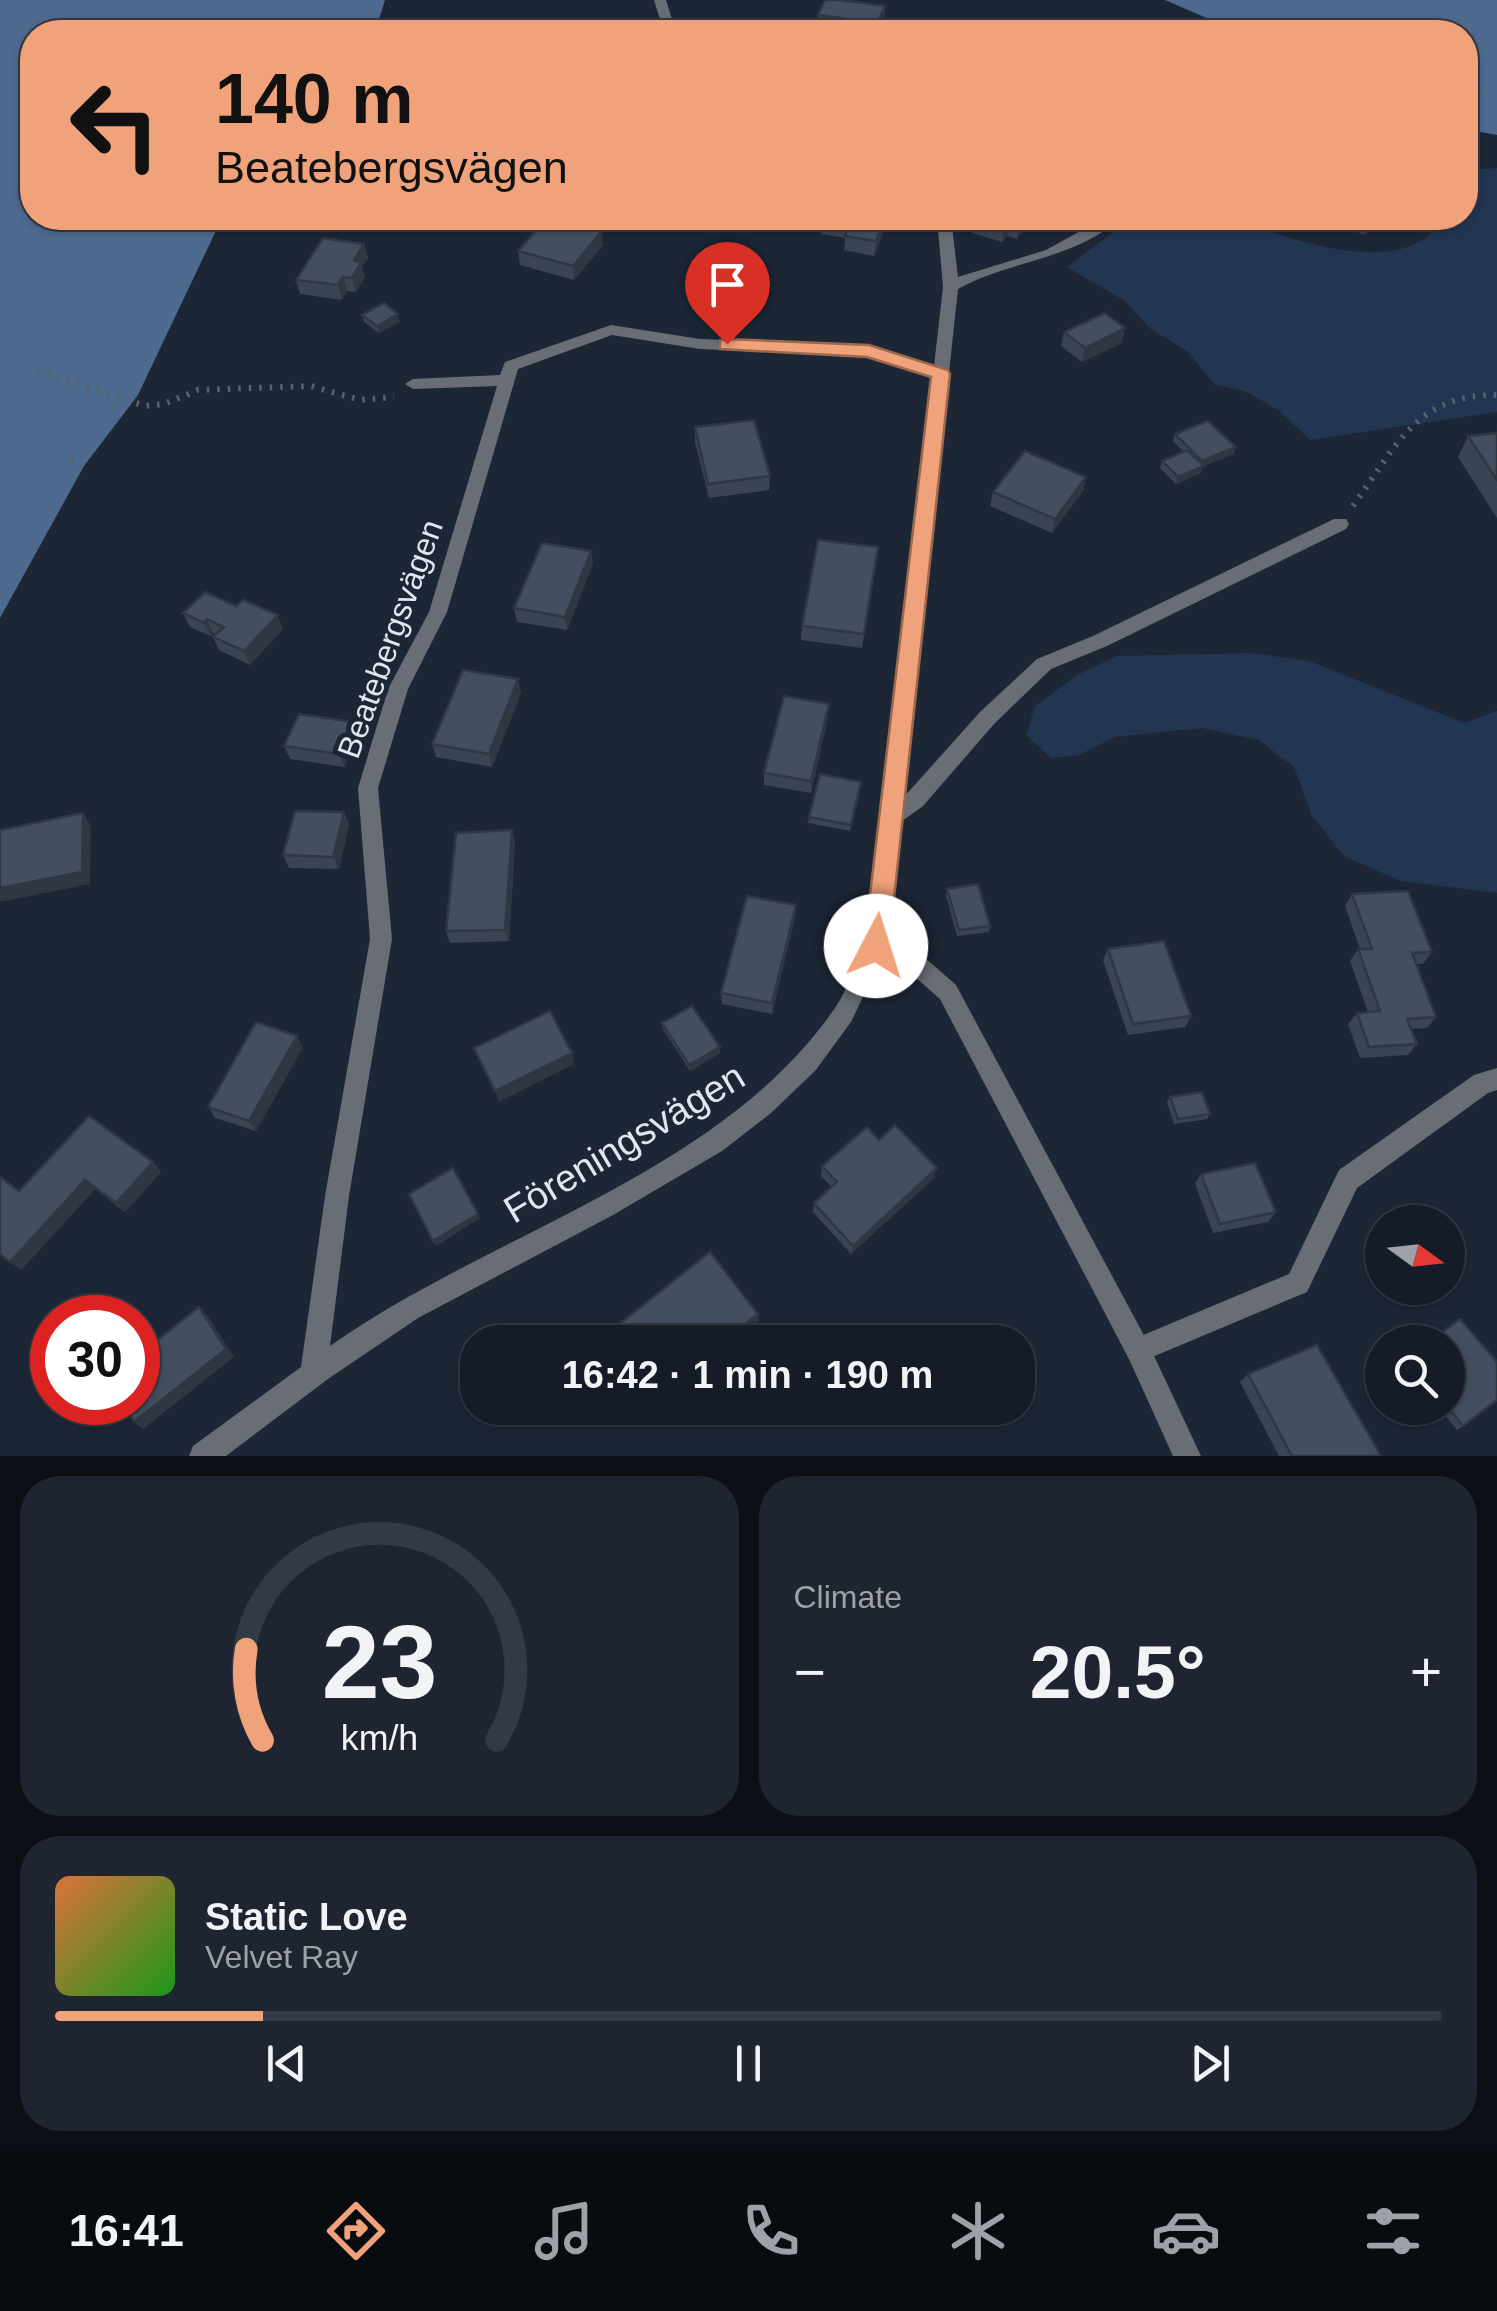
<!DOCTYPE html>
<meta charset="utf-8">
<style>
body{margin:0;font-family:Arial,sans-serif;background:#1e2530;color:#f1f3f6;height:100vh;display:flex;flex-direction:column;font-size:38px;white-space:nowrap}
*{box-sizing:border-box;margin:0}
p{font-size:32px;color:#9da1a8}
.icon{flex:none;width:55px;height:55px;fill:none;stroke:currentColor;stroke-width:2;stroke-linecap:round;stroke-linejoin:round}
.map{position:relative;height:1456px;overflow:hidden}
.side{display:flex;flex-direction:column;gap:20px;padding:20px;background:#0c0f16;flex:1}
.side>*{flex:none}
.hud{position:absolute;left:20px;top:20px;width:1458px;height:210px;border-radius:40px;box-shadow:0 2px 8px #0004,0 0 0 2px #343a45;background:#f0a27a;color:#111;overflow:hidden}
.needle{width:65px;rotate:105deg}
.controls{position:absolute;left:1365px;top:1205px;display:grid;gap:20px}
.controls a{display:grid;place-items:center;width:100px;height:100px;border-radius:50%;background:#151c28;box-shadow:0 2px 8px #0004,0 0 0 2px #343a45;font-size:50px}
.speed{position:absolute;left:30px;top:1295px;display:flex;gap:20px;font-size:50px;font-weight:700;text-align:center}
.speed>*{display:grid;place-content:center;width:130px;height:130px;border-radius:50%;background:#151c28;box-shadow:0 2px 8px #0004,0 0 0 2px #343a45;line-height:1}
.speed .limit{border:15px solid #d22;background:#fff;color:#111}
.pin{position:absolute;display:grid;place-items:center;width:85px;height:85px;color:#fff;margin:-102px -42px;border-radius:50% 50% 50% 0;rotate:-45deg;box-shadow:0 0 10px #0007}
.pin .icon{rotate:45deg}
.me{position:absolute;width:110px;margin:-55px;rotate:5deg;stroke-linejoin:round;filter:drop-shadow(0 0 8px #0008)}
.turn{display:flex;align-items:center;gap:35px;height:210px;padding:0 30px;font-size:45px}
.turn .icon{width:130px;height:130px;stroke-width:2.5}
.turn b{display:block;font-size:70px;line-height:85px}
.big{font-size:75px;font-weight:700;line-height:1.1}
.side .tile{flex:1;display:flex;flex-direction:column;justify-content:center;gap:15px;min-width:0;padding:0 35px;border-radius:40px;background:#1e2530}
.side .dial{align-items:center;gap:0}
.dial svg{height:260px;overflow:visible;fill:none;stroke:#343a45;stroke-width:7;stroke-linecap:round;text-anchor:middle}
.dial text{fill:#f1f3f6;stroke:none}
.song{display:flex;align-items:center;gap:30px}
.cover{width:120px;height:120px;border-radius:15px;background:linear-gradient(135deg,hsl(20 70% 55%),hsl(120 70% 35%))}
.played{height:10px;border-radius:5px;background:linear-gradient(90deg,#f0a27a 15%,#343a45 15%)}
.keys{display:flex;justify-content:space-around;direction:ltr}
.heat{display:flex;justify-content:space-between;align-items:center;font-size:55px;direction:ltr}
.side .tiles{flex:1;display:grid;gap:20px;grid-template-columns:1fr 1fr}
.tile:last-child{grid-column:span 2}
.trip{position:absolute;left:460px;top:1325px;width:575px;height:100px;border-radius:40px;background:#151c28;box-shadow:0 2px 8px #0004,0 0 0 2px #343a45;font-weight:700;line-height:100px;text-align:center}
.dock{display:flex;height:160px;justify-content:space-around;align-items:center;background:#080b10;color:#9da1a8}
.dock .icon{width:70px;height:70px}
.dock .current{color:#f0a27a}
.dock b{font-size:45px;color:#f1f3f6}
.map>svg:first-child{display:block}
.green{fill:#223551}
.water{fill:#4f6a8f}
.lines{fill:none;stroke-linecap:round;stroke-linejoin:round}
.path-far1{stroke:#59626f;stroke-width:5;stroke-dasharray:1 5;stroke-linecap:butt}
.path{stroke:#59626f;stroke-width:6;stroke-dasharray:2.5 8;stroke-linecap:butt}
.service{fill:#696e76;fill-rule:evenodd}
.minor{fill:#696e76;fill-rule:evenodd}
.wall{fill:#3a4452}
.shaded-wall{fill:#2f3742}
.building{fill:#434f5f;stroke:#2f3742;stroke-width:2.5}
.route{fill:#f0a27a;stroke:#9c694f;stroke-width:2.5}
.labels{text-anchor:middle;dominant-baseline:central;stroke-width:10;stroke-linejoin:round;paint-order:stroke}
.street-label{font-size:32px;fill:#e0e7f1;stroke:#1c2635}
.near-street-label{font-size:38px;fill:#e0e7f1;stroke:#1c2635}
</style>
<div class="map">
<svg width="1497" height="1456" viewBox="0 0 1497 1456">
<rect width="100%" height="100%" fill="#1c2635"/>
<g class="green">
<path d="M1497 168V412L1310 440 1278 410 1245 391 1215 385 1187 351 1149 328 1125 301 1067 267C1086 254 1123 221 1145 218 1162 215 1213 214 1229 219 1286 236 1404 285 1443 218H1465V179L1482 169Z"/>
<polygon points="1251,653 1309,661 1464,723 1497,711 1497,893 1401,881 1345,857 1312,816 1294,767 1259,740 1202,728 1115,737 1079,755 1051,758 1026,735 1035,706 1077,675 1117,656"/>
</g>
<g class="water">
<polygon points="0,0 385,0 375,32 32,32 32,218 222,218 138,395 84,466 0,618"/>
<polygon points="1165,0 1497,0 1497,135 1465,129 1465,32 1239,32"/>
</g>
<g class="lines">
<polyline class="path-far1" points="1465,111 1488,86"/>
<g class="path">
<polyline points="37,370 145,406 164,404 198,390 311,386 360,400 394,397"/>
<polyline points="71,461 84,466"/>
<path d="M1353 506C1395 448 1416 394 1497 395"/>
</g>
<polygon class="service" points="1497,1068 1497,1090 1488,1093 1357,1188 1307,1292 1138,1363 1129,1359 1125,1350 1129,1341 1289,1274 1339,1170 1474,1075"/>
<g class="minor">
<polygon points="654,0 666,0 676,32 664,32"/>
<path d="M937 218H951L958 277 1046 250 1104 218H1121C1074 260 1010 260 958 289L903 798 980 712 1037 659 1093 636 1334 519H1346L1349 524 1346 529 1107 646 1051 669 994 724 923 806 901 822 888 941 923 956 956 985 1147 1341 1201 1456H1173L1129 1359 940 999 907 970 881 959 851 1022 815 1071 771 1113 722 1151 613 1215 418 1318 328 1379 226 1456H189L193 1446 301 1367 325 1196 370 939 358 788 388 689 429 612 497 386 413 389 405 384 413 379 500 375 505 362 611 325 700 339 869 346 934 366 943 287ZM612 335 700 349 868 356 933 377 865 946C855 966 848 989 835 1008 720 1175 491 1232 330 1346L349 1196 392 939 378 788 408 689 447 612 518 369Z"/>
</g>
</g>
<g class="wall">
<polygon points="885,6 884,20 878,32 844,32 818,29 818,15"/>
<polygon points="822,218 888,218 874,256 844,250 845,238 821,234"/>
<polygon points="975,218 1030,218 1029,222 1017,239 1007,236 1002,242 972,233"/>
<polygon points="1330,218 1388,218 1364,235"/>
<polygon points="364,244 368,258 362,267 365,277 356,292 347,291 342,300 300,294 296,280"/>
<polygon points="603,245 574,280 520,265 518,251"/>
<polygon points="362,315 400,322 379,333 364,322"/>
<polygon points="1064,332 1122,343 1082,362 1061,346"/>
<polygon points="695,427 770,476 769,490 709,498 695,442"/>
<polygon points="1497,433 1497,518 1458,457 1468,436"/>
<polygon points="1175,434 1234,454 1203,466 1201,473 1176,484 1160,468 1162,461 1184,452 1173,441"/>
<polygon points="1086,477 1083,491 1052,533 990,506 993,492"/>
<polygon points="591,551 593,564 567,630 517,622 514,608"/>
<polygon points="876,561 862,648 801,640 802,626"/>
<polygon points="183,613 283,629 250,665 219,650 213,637 216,634 213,633 211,636 190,627"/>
<polygon points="518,679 521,693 492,767 436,757 432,744"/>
<polygon points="828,717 811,793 764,785 764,773"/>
<polygon points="358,735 344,767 290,759 284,746"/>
<polygon points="860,789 850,831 808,823 809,817"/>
<polygon points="344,812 349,825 339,869 289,868 283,855"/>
<polygon points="512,830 515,843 509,941 450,943 446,931"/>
<polygon points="947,889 990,926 989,932 957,936 946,895"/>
<polygon points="1352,894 1432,952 1423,964 1416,964 1436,1017 1427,1028 1411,1029 1417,1044 1408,1055 1360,1058 1348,1024 1357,1013 1368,1012 1350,961 1358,949 1360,949 1345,906"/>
<polygon points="795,917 772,1014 722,1004 721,993"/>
<polygon points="1108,949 1191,1016 1185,1027 1128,1035 1103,960"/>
<polygon points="662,1023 720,1047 720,1053 690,1071 663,1029"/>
<polygon points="303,1047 256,1131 215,1118 208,1107"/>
<polygon points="1170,1097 1210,1114 1207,1119 1174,1124 1167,1102"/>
<polygon points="879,1140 934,1178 851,1254 813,1212 814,1203 832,1187 821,1176 822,1166"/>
<polygon points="153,1162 161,1172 125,1212 95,1189 21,1270 19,1191"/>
<polygon points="1201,1174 1276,1212 1268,1222 1213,1233 1195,1183"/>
<polygon points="1248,1374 1381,1456 1279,1456 1240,1382"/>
<polygon points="1439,1408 1448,1408 1463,1426 1457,1430"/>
</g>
<g class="shaded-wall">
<polygon points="885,6 884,20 878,32 876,32 877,23"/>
<polygon points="885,218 888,218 888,220 874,256 876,241"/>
<polygon points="1024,218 1030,218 1029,222 1017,239 1019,224"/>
<polygon points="1374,218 1388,218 1364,235 1370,221"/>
<polygon points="1009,221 1007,236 1002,242 1004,228"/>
<polygon points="602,231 603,245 574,280 573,266"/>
<polygon points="364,244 368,258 362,267 365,277 356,292 352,278 354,260"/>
<polygon points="343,277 347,291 342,300 338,285"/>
<polygon points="398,314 400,322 379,333 377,326"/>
<polygon points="1125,328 1122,343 1082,362 1085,348"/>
<polygon points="1236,447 1234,454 1203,466 1201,473 1176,484 1178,477 1200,467 1202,461"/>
<polygon points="1086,477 1083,491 1052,533 1055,519"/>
<polygon points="591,551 593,564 567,630 565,617"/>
<polygon points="278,615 283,629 250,665 244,651"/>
<polygon points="207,619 213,633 211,636 204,623"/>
<polygon points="518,679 521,693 492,767 489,754"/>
<polygon points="829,704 828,717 811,793 811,781"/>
<polygon points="353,722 358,735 344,767 339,754"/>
<polygon points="344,812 349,825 339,869 333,857"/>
<polygon points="83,813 91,826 90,884 0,902 0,888"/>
<polygon points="512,830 515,843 509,941 505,930"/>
<polygon points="796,905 795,917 772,1014 772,1003"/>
<polygon points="297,1036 303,1047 256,1131 249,1121"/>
<polygon points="720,1047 720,1053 690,1071 689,1065"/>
<polygon points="572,1053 574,1064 499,1102 495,1091"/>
<polygon points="153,1162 161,1172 125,1212 116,1203"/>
<polygon points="937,1168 934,1178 851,1254 853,1246"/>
<polygon points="85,1180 95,1189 21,1270 10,1262"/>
<polygon points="478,1214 480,1218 436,1246 433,1241"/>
<polygon points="199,1307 207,1315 234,1357 143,1429 134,1422"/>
<polygon points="758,1314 758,1322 733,1342 723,1342"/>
</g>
<g class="building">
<polygon points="825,0 841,0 885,6 877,23 818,15"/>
<polygon points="547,218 549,218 602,231 573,266 518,251"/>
<polygon points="822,218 885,218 876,241 845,236 849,225 821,220"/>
<polygon points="974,218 1024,218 1019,224 1009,221 1004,228"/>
<polygon points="323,238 364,244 354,260 361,263 352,278 343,277 338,285 296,280"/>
<polygon points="384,303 398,314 377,326 362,315"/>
<polygon points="1105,313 1125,328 1085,348 1064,332"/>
<polygon points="754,420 770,476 708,484 695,427"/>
<polygon points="1208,421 1236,447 1202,461 1175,434"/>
<polygon points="1497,433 1497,480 1468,436"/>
<polygon points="1187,450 1204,466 1178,477 1162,461"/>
<polygon points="1025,451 1086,477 1055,519 993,492"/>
<polygon points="818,540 878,547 864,634 802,626"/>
<polygon points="542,543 591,551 565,617 514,608"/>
<polygon points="205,592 236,606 243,600 278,615 244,651 213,637 224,627 207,619 204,623 183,613"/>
<polygon points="463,670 518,679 489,754 432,744"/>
<polygon points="784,696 829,704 811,781 764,773"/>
<polygon points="299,714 353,722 339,754 284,746"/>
<polygon points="820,774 861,782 851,825 809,817"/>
<polygon points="295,811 344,812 333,857 283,855"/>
<polygon points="83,813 82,872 0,888 0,830"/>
<polygon points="512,830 505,930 446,931 456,833"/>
<polygon points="978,884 990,926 959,930 947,889"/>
<polygon points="1408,891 1432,952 1412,953 1436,1017 1407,1019 1417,1044 1369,1047 1357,1013 1380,1011 1358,949 1372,949 1352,894"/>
<polygon points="747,896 796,905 772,1003 721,993"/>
<polygon points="1164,941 1191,1016 1133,1024 1108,949"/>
<polygon points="692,1006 720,1047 689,1065 662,1023"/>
<polygon points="550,1011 572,1053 495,1091 474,1048"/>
<polygon points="256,1022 297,1036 249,1121 208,1107"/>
<polygon points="1202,1092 1210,1114 1178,1119 1170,1097"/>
<polygon points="89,1116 153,1162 116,1203 85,1180 10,1262 0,1254 0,1177 19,1191"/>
<polygon points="895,1125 937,1168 853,1246 814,1203 837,1182 822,1166 867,1127 879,1140"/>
<polygon points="1255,1163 1276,1212 1220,1224 1201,1174"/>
<polygon points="453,1168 478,1214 433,1241 409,1194"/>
<polygon points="710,1252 758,1314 723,1342 622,1342 613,1329"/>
<polygon points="199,1307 226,1349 134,1422 122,1402 138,1402 138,1355"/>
<polygon points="1460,1319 1497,1362 1497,1400 1463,1426 1448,1407 1448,1342 1429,1342"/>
<polygon points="1317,1345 1381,1456 1292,1456 1248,1374"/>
</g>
<polygon class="route" points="727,339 869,345 948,370 950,374 889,946 885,954 876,957 867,954 864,946 931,377 867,357 720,349 720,340"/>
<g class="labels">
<g class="street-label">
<text transform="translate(390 639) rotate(-70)">Beatebergsvägen</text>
</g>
<g class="near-street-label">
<text transform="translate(624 1143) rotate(-31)">Föreningsvägen</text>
</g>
</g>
</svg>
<div class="controls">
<a><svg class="needle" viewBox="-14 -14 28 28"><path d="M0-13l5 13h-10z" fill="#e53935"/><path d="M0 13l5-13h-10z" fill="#9da1a8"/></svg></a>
<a><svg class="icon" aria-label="search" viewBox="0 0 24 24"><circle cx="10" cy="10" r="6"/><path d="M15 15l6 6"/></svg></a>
</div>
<div class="speed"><div class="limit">30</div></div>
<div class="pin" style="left:727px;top:344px;background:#d93025"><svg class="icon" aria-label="arrive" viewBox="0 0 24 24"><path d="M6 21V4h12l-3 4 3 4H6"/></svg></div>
<svg class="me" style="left:876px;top:946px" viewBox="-20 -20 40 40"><circle r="19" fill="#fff"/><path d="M0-13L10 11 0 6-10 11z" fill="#f0a27a"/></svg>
<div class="trip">16:42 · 1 min · 190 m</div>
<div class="hud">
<div class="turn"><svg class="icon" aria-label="left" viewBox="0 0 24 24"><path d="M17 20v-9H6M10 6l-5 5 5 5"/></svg><div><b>140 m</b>Beatebergsvägen</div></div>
</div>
</div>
<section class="side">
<div class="tiles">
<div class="tile dial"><svg viewBox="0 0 100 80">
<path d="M14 69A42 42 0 1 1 86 69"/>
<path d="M14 69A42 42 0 0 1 9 41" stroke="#f0a27a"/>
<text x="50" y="56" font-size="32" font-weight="700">23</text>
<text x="50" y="72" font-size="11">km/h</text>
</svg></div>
<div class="tile"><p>Climate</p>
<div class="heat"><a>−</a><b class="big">20.5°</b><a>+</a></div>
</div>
<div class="tile">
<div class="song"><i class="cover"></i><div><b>Static Love</b><p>Velvet Ray</p></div></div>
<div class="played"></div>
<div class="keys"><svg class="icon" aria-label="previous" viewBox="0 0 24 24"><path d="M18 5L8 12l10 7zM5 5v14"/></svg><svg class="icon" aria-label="pause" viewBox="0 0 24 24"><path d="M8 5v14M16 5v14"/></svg><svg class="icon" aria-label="next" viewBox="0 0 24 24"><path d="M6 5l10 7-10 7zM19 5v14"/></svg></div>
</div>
</div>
</section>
<nav class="dock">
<b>16:41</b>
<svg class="icon current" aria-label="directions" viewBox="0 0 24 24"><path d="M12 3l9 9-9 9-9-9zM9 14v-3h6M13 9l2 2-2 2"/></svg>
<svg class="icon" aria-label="music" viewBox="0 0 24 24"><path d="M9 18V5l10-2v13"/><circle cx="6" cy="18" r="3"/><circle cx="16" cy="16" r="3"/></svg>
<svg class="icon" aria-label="phone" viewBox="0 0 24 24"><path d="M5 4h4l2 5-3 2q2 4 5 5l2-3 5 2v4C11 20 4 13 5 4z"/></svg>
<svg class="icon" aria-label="climate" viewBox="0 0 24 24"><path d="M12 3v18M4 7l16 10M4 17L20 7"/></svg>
<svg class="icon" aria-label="car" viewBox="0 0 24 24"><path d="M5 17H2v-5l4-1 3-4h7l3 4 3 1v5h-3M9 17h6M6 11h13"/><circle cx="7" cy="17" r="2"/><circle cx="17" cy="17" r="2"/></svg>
<svg class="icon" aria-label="filters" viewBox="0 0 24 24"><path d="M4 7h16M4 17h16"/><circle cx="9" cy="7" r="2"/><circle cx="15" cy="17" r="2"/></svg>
</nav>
